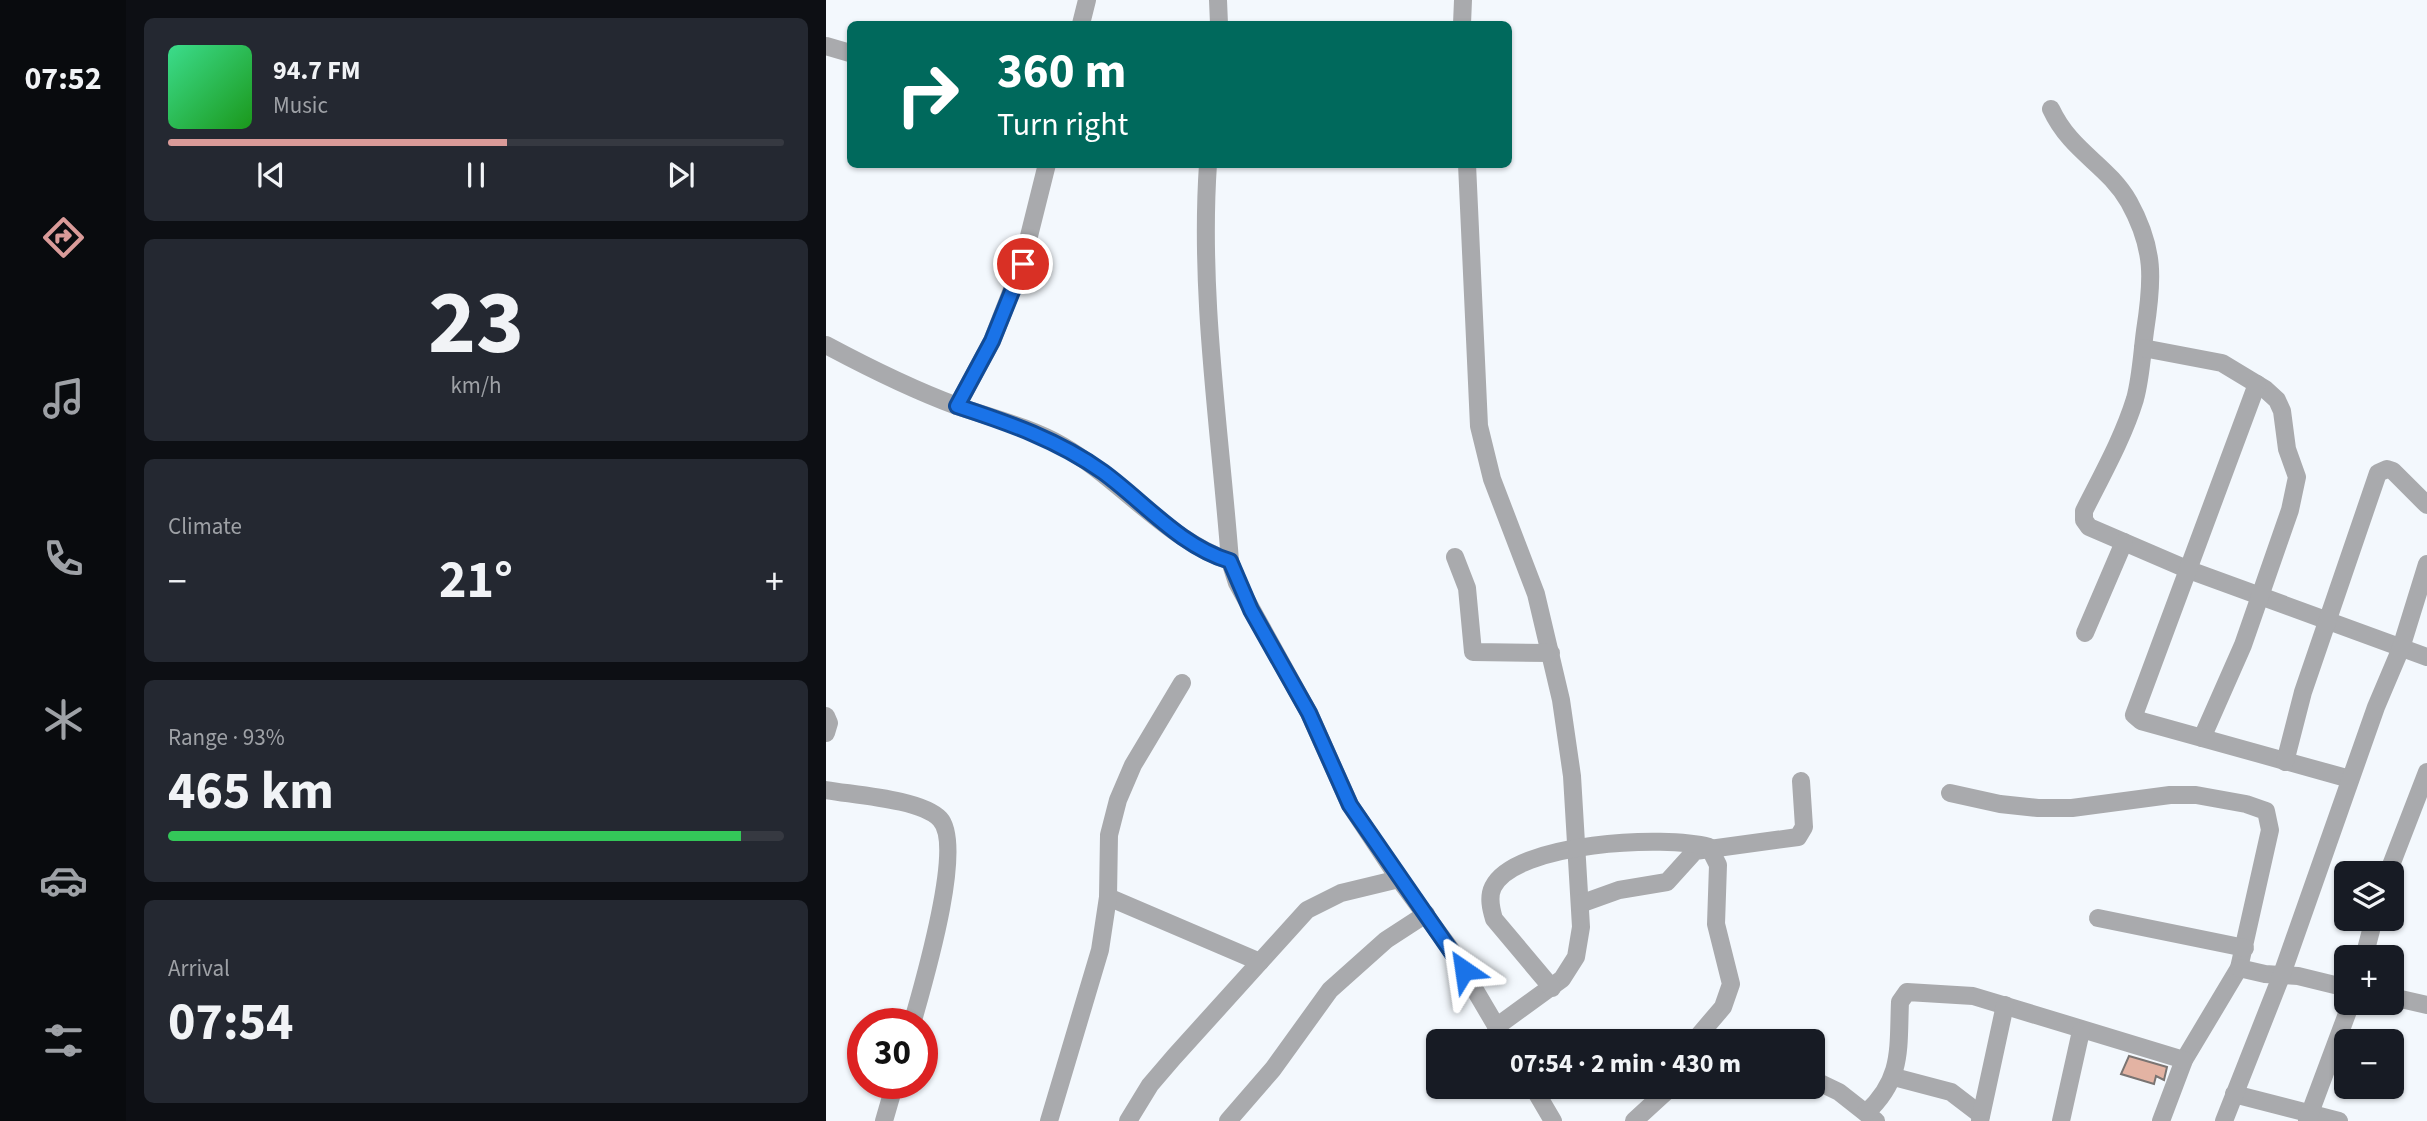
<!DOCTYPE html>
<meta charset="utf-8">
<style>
body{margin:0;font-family:"Source Sans 3",sans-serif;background:#242831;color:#f1f3f6;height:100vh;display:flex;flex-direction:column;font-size:26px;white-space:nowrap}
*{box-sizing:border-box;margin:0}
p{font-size:23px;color:#9ea1a6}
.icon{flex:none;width:38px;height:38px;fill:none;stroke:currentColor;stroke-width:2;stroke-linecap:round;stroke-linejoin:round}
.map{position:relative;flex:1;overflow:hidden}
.details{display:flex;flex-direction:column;gap:18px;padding:18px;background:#0d0f14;width:700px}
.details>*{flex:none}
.top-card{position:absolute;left:21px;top:21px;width:665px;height:147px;border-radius:10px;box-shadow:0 2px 5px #0004;background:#00695c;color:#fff;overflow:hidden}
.fabs{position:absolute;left:1508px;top:861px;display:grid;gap:14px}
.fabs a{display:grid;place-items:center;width:70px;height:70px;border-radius:10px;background:#171b24;box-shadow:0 2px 5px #0004;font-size:35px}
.speed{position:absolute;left:21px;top:1008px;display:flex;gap:14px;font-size:35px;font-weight:700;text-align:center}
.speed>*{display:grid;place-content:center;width:91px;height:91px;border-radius:50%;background:#171b24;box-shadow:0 2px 5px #0004;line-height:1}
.speed .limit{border:10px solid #d22;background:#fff;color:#111}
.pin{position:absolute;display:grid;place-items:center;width:60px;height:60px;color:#fff;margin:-30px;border:4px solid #fff;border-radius:50%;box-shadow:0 2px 7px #0007}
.me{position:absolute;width:77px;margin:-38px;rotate:328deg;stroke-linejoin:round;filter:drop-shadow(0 0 5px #0008)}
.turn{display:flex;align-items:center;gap:24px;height:147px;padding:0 35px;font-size:32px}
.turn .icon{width:91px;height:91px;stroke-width:2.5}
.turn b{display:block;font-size:49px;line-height:60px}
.big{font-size:52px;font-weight:700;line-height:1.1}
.details .card{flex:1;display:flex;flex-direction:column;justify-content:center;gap:10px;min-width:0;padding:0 24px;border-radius:10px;background:#242831}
.details .dial{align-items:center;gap:0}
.dial b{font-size:91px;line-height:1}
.song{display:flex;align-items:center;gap:21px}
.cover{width:84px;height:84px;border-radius:10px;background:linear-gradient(135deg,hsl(150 70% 55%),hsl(120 70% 35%))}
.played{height:7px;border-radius:4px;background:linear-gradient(90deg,#da9b99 55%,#363941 55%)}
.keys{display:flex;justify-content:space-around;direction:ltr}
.heat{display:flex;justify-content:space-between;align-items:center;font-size:38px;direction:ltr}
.charge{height:10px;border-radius:5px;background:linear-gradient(90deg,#34c759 93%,#363941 0)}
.trip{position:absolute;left:600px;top:1029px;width:399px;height:70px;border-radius:10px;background:#171b24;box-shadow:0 2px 5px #0004;font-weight:700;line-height:70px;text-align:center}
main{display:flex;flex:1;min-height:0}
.tabs{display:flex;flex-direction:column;width:126px;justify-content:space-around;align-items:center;background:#090b0e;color:#9ea1a6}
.tabs .icon{width:49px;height:49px}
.tabs .current{color:#da9b99}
.tabs b{font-size:32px;color:#f1f3f6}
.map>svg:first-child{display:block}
.building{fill:#e3b3a3;stroke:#7a7472;stroke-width:2}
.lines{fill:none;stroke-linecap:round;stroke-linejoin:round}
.minor{stroke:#a9aaad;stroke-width:18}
.route-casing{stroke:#114b97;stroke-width:18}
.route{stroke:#1a73e8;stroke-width:12}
</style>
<main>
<nav class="tabs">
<b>07:52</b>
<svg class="icon current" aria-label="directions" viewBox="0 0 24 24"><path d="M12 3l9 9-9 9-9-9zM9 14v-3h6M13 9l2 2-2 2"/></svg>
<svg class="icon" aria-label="music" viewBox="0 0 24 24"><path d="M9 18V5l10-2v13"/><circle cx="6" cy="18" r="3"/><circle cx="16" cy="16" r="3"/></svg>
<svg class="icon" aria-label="phone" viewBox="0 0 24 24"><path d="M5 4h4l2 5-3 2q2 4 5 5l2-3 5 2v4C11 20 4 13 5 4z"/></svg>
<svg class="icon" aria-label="climate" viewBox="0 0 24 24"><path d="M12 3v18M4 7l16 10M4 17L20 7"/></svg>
<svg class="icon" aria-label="car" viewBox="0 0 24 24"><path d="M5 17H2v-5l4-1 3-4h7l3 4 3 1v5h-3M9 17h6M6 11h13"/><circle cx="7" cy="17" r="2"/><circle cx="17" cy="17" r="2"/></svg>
<svg class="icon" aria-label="filters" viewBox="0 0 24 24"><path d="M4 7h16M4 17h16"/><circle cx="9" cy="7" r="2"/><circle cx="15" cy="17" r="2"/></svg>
</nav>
<section class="details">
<div class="card">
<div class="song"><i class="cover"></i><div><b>94.7 FM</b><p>Music</p></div></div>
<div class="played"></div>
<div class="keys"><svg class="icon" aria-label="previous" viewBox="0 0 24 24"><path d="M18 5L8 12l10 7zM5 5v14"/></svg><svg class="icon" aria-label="pause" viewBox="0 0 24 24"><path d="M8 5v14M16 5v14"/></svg><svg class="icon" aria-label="next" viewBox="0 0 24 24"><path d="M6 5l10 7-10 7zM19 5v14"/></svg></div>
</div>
<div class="card dial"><b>23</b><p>km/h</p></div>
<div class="card"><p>Climate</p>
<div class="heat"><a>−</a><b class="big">21°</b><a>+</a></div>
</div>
<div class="card"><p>Range · 93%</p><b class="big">465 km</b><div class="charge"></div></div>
<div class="card"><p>Arrival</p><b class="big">07:54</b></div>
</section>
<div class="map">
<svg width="1601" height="1121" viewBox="0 0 1601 1121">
<rect width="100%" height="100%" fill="#f3f8fd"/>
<polygon class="building" points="1303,1056 1341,1067 1338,1080 1330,1076 1328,1084 1295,1074"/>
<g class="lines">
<g class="minor">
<polyline points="392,0 393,24"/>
<polyline points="255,24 261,0"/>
<polyline points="636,24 637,0"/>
<polyline points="0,46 24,53"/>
<path d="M1225 109C1245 152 1281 164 1303 202 1329 249 1327 280 1319 331 1316 353 1315 377 1309 399 1297 438 1276 475 1258 511V520L1263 527 1363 570 1601 657"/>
<path d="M382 164C373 296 394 429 404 561L411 583 483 713 524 805 573 879 626 951 679 1041"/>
<polyline points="641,164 653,426 666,479 710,594 735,700 746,776 755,927 750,957 736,979 670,1027"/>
<path d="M0 345C43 368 85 389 131 406 166 418 204 427 237 446 292 478 344 542 404 561"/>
<polyline points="1317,348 1396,363 1439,389 1451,400 1456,411 1461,449 1471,477 1464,510 1417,645 1376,738"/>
<polyline points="1431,384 1308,715 1315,721 1524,779"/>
<polyline points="131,406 166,341 196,264 221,164"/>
<polyline points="629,557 641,588 647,652 725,653"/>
<polyline points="1259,633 1298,542"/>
<polyline points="0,716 3,723 0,733"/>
<polyline points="1459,762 1477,692 1552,473 1561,469 1567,471 1601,505"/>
<path d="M0 790C28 795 95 799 114 819 139 846 96 988 86 1024"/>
<polyline points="1124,793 1174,804 1212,808 1246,808 1344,795 1370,795 1420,804 1440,811 1444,830 1413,968 1358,1060 1335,1121"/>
<polyline points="1562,873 1601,772"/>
<polyline points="282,897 434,962"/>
<polyline points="754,904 793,890 841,882 869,851 972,837 978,827 975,781"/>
<polyline points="1272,918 1419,948"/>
<polyline points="1538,957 1548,919"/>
<polyline points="1413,968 1439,974 1472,976 1521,988"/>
<path d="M726 988 668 919C665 909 662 897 667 887 689 842 840 835 883 847L892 865 890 924 905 984 897 1007 868 1041"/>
<polyline points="1566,997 1601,1005"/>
<polyline points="1068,1077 1125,1092 1155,1115"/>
<polyline points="988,1080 1013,1092 1050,1121"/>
<polyline points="707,1087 727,1121"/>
<polyline points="1408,1094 1513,1121"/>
<path d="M1040 1113C1077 1079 1072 1049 1074 1002L1081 992 1147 996 1358 1060"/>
<polyline points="58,1121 69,1083"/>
<polyline points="223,1121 274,950 282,897 283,835 292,800 307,765 356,683"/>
<polyline points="302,1121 324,1085 348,1057 481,910 515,893 573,879"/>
<polyline points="402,1121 447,1069 504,990 560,940 600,914"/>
<polyline points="808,1121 845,1087"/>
<polyline points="1154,1121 1179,1005"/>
<polyline points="1235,1121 1255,1031"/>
<polyline points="1398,1121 1456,974 1550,707 1575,648 1601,564"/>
<polyline points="1481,1121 1525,1003"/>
</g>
</g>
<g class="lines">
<defs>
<path id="route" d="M197 264 166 341 131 406C183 423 232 440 277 472 318 502 354 546 404 561L425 610 483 713 524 805 638 970"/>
</defs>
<use href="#route" class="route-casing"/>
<use href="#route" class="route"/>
</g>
</svg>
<div class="fabs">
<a><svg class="icon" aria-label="layers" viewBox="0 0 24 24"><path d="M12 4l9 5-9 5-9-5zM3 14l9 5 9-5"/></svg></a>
<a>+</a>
<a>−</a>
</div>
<div class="speed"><div class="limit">30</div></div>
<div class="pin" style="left:197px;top:264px;background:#d93025"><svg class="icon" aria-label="arrive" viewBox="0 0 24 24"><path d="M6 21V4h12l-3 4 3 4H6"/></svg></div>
<svg class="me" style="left:638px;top:970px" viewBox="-20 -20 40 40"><path d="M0-17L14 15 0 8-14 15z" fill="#1a73e8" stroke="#fff" stroke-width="4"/></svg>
<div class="trip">07:54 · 2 min · 430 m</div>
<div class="top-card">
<div class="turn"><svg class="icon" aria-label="right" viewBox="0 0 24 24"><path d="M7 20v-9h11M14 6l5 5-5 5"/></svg><div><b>360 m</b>Turn right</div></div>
</div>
</div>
</main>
